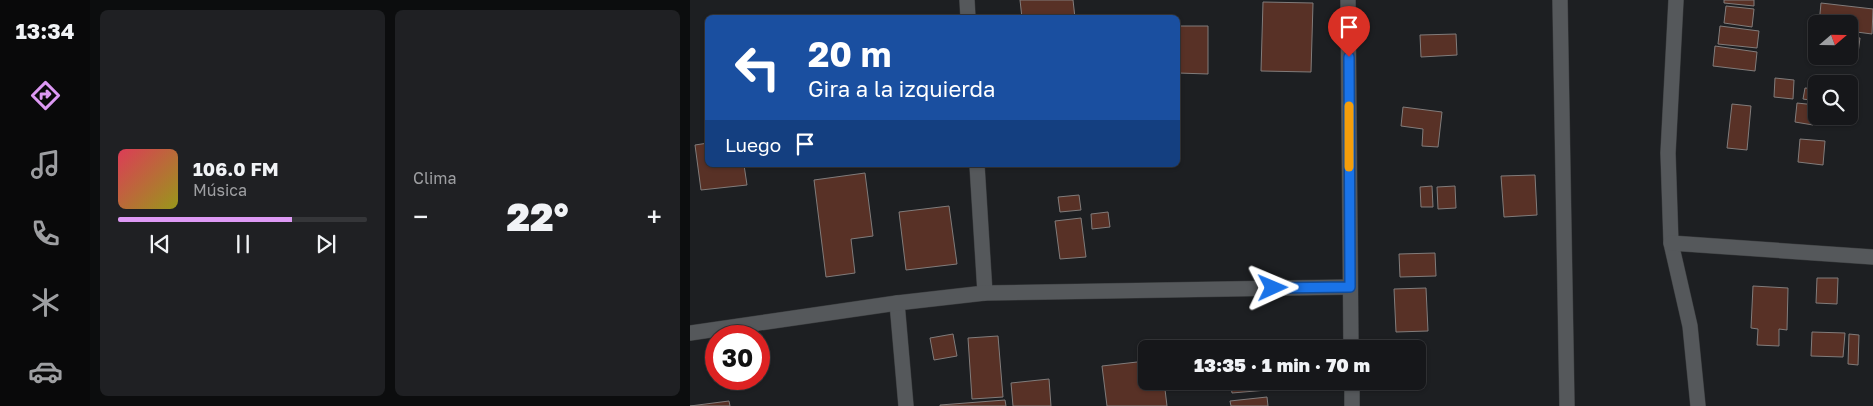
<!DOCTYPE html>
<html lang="es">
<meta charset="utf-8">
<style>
body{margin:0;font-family:"Golos Text",sans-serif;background:#1f2023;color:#f1f3f6;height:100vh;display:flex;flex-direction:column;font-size:19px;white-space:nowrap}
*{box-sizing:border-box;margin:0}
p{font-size:16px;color:#9e9fa2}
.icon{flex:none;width:28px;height:28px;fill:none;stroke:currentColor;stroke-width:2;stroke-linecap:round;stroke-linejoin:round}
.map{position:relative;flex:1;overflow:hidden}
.details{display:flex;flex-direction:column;gap:10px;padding:10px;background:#0c0d0e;width:600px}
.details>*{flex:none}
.banner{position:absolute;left:15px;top:15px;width:475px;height:152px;border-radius:8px;box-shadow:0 1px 4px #0004,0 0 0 1px #353639;background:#1a4fa0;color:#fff;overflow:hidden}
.needle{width:32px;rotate:70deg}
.fabs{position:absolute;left:1118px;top:15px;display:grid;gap:10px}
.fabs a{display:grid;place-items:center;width:50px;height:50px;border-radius:8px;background:#16171a;box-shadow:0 1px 4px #0004,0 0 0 1px #353639;font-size:25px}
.speed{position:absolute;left:15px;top:325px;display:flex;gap:10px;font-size:25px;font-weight:700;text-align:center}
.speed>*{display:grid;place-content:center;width:65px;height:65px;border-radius:50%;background:#16171a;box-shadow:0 1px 4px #0004,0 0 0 1px #353639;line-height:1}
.speed .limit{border:8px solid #d22;background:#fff;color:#111}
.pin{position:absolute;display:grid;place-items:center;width:42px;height:42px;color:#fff;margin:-51px -21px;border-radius:50% 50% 50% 0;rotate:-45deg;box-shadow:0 0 5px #0007}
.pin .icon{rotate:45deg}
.me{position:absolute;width:55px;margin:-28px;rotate:89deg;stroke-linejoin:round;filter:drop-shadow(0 0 4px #0008)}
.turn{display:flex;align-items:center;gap:18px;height:105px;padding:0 20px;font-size:22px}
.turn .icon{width:65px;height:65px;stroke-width:2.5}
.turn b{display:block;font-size:35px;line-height:42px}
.then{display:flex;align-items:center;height:48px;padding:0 20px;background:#0003;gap:10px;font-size:19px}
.big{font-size:38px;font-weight:800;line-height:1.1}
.details .tile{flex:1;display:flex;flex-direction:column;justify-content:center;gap:8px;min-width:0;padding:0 18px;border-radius:8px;background:#1f2023}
.song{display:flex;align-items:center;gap:15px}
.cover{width:60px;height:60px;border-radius:8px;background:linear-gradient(135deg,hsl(350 70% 55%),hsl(60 70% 35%))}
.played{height:5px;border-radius:2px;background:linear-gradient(90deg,#dd99f4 70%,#353639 70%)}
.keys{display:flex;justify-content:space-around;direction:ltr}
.heat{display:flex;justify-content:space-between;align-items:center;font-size:28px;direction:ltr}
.details .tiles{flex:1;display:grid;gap:10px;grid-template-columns:repeat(2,1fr)}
.trip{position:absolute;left:448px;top:340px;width:288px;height:50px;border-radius:8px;background:#16171a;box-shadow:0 1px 4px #0004,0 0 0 1px #353639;font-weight:800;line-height:50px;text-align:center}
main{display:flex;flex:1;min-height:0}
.dock{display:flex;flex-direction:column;width:90px;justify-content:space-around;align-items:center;background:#09090a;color:#9e9fa2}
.dock .icon{width:35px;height:35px}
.dock .current{color:#dd99f4}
.dock b{font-size:22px;color:#f1f3f6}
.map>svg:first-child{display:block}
.building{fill:#583126;stroke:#817c7b}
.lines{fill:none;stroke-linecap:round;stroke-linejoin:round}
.minor-casing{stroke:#393b3d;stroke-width:16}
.minor{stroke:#55585b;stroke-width:15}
.route-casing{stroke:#114b97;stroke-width:12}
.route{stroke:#1a73e8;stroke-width:9}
.slow{stroke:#f59e0b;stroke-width:9}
</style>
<main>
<nav class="dock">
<b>13:34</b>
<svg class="icon current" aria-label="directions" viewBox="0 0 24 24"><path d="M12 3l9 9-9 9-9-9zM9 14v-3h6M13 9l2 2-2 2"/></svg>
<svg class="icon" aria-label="music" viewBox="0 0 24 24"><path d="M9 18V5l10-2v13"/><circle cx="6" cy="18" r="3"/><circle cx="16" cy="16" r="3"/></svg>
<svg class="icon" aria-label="phone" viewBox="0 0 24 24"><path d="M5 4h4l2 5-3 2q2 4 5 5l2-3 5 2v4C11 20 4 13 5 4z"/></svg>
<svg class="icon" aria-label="climate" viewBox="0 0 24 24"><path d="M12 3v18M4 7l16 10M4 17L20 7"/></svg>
<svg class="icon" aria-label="car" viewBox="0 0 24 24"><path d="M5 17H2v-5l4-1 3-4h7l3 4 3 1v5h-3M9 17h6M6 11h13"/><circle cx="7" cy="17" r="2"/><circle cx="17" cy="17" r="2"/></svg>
</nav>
<section class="details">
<div class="tiles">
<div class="tile">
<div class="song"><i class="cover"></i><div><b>106.0 FM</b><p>Música</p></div></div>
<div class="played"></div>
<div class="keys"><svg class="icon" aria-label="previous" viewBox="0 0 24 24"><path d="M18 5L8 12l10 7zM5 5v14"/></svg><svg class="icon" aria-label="pause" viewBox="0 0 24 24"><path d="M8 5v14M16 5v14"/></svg><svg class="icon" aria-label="next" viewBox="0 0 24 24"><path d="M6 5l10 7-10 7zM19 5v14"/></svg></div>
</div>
<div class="tile"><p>Clima</p>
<div class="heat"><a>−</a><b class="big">22°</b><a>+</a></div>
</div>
</div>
</section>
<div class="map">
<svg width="1183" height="406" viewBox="0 0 1183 406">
<rect width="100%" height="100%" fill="#1d1f22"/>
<g class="building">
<polygon points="330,0 383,0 385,18 332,18"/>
<polygon points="1034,0 1064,0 1064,6 1034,3"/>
<polygon points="573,2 623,3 621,72 571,71"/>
<polygon points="1131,3 1183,9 1182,34 1159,31 1159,24 1129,24"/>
<polygon points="1036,6 1064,9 1062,27 1034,23"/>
<polygon points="488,26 518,26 518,74 488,73"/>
<polygon points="1030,26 1069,31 1067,48 1028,44"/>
<polygon points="766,34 767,55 731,57 730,35"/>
<polygon points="1159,37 1170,38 1167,61 1141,57 1159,56"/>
<polygon points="1025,46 1067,52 1065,71 1023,66"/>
<polygon points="1085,78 1104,80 1103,99 1084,97"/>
<polygon points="1133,78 1167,82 1165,101 1159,100 1159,84 1133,84"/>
<polygon points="1115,88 1126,89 1126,101 1113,99"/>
<polygon points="1107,103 1126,105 1123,125 1105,122"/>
<polygon points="1042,104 1061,106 1057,150 1037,148"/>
<polygon points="713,107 752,112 748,147 732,146 733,129 711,126"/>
<polygon points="1110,139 1135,141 1133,165 1108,162"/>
<polygon points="18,143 18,165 54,165 57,185 11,190 5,145"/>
<polygon points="175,173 183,236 161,239 165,273 136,277 124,180"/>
<polygon points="845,175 847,215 814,217 811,176"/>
<polygon points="742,186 743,207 731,207 730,187"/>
<polygon points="765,186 766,208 748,209 747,187"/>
<polygon points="389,195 391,210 370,212 368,197"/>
<polygon points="259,206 267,264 216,270 209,212"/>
<polygon points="418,212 420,227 402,229 401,214"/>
<polygon points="391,218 396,257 370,259 365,221"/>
<polygon points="745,253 746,276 710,277 709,254"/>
<polygon points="1127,278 1148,278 1147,304 1126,303"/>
<polygon points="1063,286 1098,288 1097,330 1089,329 1089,346 1067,345 1068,329 1061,328"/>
<polygon points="736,288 738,331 706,332 704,289"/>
<polygon points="1122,332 1155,333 1153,357 1121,356"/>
<polygon points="263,334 267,356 244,360 240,338"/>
<polygon points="1159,334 1169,335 1168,365 1158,364"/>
<polygon points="308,336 313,397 282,399 278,338"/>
<polygon points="456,361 456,381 474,381 477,406 417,406 412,366"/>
<polygon points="359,379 361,406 323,406 321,383"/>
<polygon points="540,381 575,381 577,390 542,393"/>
<polygon points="577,397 578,406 541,406 540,401"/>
<polygon points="315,400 316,406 250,406 250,405"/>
<polygon points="39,401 40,406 0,406"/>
</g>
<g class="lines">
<defs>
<g id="minor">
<polyline points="277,0 278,18"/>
<polyline points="658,0 661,349"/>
<polyline points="870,0 877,406"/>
<polyline points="986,0 978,153 981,243 1000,326 1008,406"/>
<polyline points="287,165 295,293"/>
<polyline points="981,243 1183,257"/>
<polyline points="207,303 216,406"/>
<polyline points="0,333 207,303 295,293 660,287"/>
<polyline points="662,381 662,406"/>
</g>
</defs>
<use href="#minor" class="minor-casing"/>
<use href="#minor" class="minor"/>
</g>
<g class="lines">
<defs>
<polyline id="route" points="583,288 660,287 659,57"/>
</defs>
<use href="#route" class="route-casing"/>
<use href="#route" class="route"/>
<polyline class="slow" points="659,106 659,167"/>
</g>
</svg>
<div class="fabs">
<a><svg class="needle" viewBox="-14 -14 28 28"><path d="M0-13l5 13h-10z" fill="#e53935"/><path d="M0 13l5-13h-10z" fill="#9e9fa2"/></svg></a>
<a><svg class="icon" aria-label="search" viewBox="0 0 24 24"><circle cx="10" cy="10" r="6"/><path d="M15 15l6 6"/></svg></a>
</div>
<div class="speed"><div class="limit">30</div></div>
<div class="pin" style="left:659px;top:57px;background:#d93025"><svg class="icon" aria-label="arrive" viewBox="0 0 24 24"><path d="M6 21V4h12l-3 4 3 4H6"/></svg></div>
<svg class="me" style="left:583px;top:288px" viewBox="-20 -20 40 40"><path d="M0-17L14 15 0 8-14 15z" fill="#1a73e8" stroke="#fff" stroke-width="4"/></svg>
<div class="trip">13:35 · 1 min · 70 m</div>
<div class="banner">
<div class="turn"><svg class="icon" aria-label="left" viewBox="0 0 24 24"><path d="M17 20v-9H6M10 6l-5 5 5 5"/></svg><div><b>20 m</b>Gira a la izquierda</div></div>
<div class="then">Luego<svg class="icon" aria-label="arrive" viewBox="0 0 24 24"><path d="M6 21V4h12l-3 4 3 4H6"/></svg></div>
</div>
</div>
</main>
